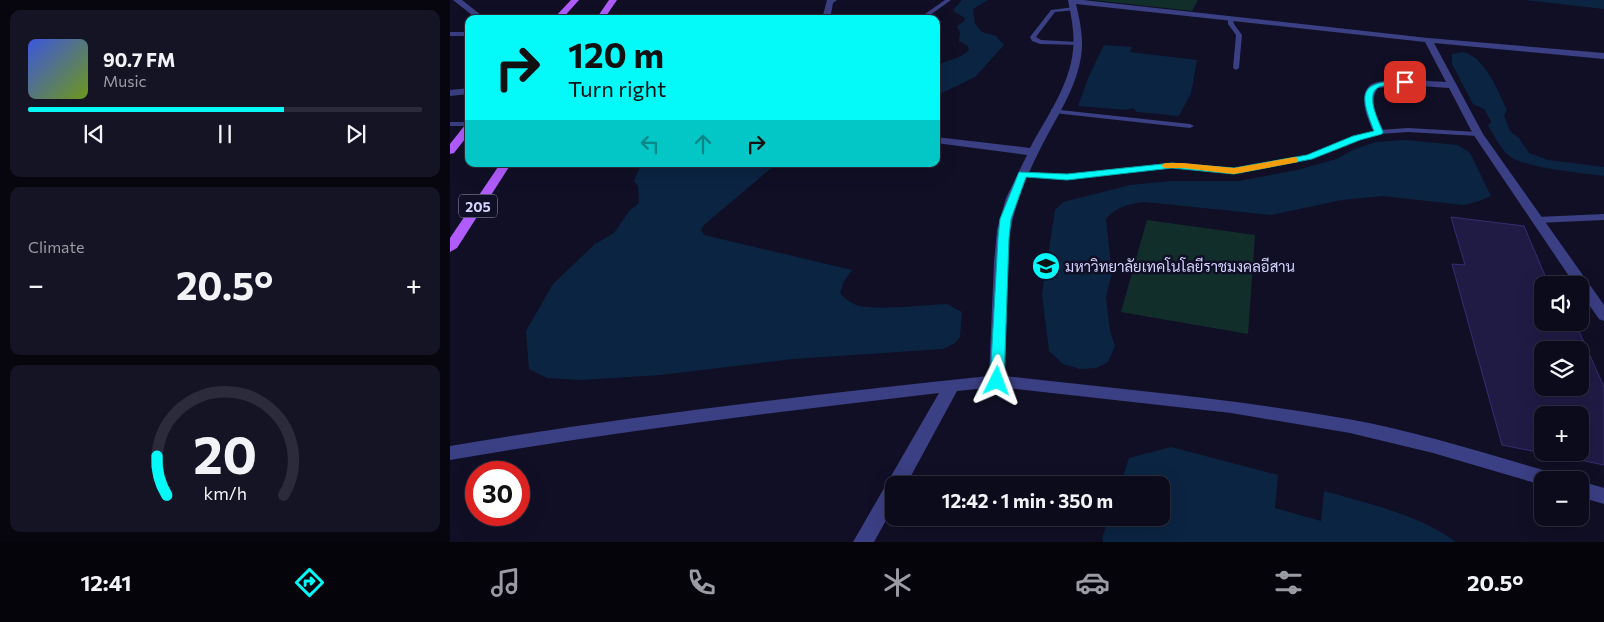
<!DOCTYPE html>
<meta charset="utf-8">
<style>
body{margin:0;font-family:Commissioner,Sarabun,sans-serif;background:#151425;color:#f1f3f6;height:100vh;display:flex;flex-direction:column;font-size:19px;white-space:nowrap}
*{box-sizing:border-box;margin:0}
p{font-size:16px;color:#9a9ba3}
.icon{flex:none;width:28px;height:28px;fill:none;stroke:currentColor;stroke-width:2;stroke-linecap:round;stroke-linejoin:round}
.map{position:relative;flex:1;overflow:hidden}
.details{display:flex;flex-direction:column;gap:10px;padding:10px;background:#07060f;width:450px}
.details>*{flex:none}
.hud{position:absolute;left:15px;top:15px;width:475px;height:152px;border-radius:10px;box-shadow:0 5px 20px #0002,0 0 0 1px #2c2b3b;background:#04f9f9;color:#111;overflow:hidden}
.fabs{position:absolute;left:1084px;top:276px;display:grid;gap:10px}
.fabs a{display:grid;place-items:center;width:55px;height:55px;border-radius:10px;background:#0c0b1c;box-shadow:0 5px 20px #0002,0 0 0 1px #2c2b3b;font-size:25px}
.speed{position:absolute;left:15px;top:461px;display:flex;gap:10px;font-size:25px;font-weight:700;text-align:center}
.speed>*{display:grid;place-content:center;width:65px;height:65px;border-radius:50%;background:#0c0b1c;box-shadow:0 5px 20px #0002,0 0 0 1px #2c2b3b;line-height:1}
.speed .limit{border:8px solid #d22;background:#fff;color:#111}
.pin{position:absolute;display:grid;place-items:center;width:42px;height:42px;color:#fff;margin:-21px;border-radius:10px;box-shadow:0 2px 8px #0006}
.me{position:absolute;width:55px;margin:-28px;rotate:3deg;stroke-linejoin:round;filter:drop-shadow(0 0 4px #0008)}
.turn{display:flex;align-items:center;gap:18px;height:105px;padding:0 20px;font-size:22px}
.turn .icon{width:65px;height:65px;stroke-width:2.5}
.turn b{display:block;font-size:35px;line-height:42px}
.lanes{display:flex;align-items:center;height:48px;padding:0 20px;background:#0003;justify-content:center;gap:25px;direction:ltr}
.lanes .off{opacity:.35}
.big{font-size:38px;font-weight:700;line-height:1.1}
.details .widget{flex:1;display:flex;flex-direction:column;justify-content:center;gap:8px;min-width:0;padding:0 18px;border-radius:10px;background:#151425}
.details .dial{align-items:center;gap:0}
.dial svg{height:130px;overflow:visible;fill:none;stroke:#2c2b3b;stroke-width:7;stroke-linecap:round;text-anchor:middle}
.dial text{fill:#f1f3f6;stroke:none}
.song{display:flex;align-items:center;gap:15px}
.cover{width:60px;height:60px;border-radius:8px;background:linear-gradient(135deg,hsl(230 70% 55%),hsl(80 70% 35%))}
.played{height:5px;border-radius:2px;background:linear-gradient(90deg,#04f9f9 65%,#2c2b3b 65%)}
.keys{display:flex;justify-content:space-around;direction:ltr}
.heat{display:flex;justify-content:space-between;align-items:center;font-size:28px;direction:ltr}
.trip{position:absolute;left:435px;top:476px;width:285px;height:50px;border-radius:10px;background:#0c0b1c;box-shadow:0 5px 20px #0002,0 0 0 1px #2c2b3b;font-weight:700;line-height:50px;text-align:center}
.dock{display:flex;height:80px;justify-content:space-around;align-items:center;background:#05040b;color:#9a9ba3}
.dock .icon{width:35px;height:35px}
.dock .selected{color:#04f9f9}
.dock b{font-size:22px;color:#f1f3f6}
main{display:flex;flex:1;min-height:0}
.map>svg:first-child{display:block}
.green{fill:#122e2b}
.water{fill:#0b2442}
.building{fill:#201b45;stroke:#342e71;fill-rule:evenodd}
.lines{fill:none;stroke-linecap:round;stroke-linejoin:round}
.service{fill:#3b3f83;fill-rule:evenodd}
.minor{fill:#3b3f83;fill-rule:evenodd}
.primary{fill:#b05cfc;fill-rule:evenodd}
.route{fill:#04f9f9;stroke:#03a2a2}
.slow{fill:#f59e0b}
.labels{text-anchor:middle;dominant-baseline:central;stroke-width:5;stroke-linejoin:round;paint-order:stroke}
.shield{fill:#100f25;stroke:#9998bd;stroke-width:1}
.shield-label{font-size:14px;font-weight:bold;fill:#d4d3fe}
.poi-label{font-size:15px;fill:#d4d3fe;stroke:#100f25;text-anchor:start}
</style>
<main>
<section class="details">
<div class="widget">
<div class="song"><i class="cover"></i><div><b>90.7 FM</b><p>Music</p></div></div>
<div class="played"></div>
<div class="keys"><svg class="icon" aria-label="previous" viewBox="0 0 24 24"><path d="M18 5L8 12l10 7zM5 5v14"/></svg><svg class="icon" aria-label="pause" viewBox="0 0 24 24"><path d="M8 5v14M16 5v14"/></svg><svg class="icon" aria-label="next" viewBox="0 0 24 24"><path d="M6 5l10 7-10 7zM19 5v14"/></svg></div>
</div>
<div class="widget"><p>Climate</p>
<div class="heat"><a>−</a><b class="big">20.5°</b><a>+</a></div>
</div>
<div class="widget dial"><svg viewBox="0 0 100 80">
<path d="M14 69A42 42 0 1 1 86 69"/>
<path d="M14 69A42 42 0 0 1 8 45" stroke="#04f9f9"/>
<text x="50" y="56" font-size="32" font-weight="700">20</text>
<text x="50" y="72" font-size="11">km/h</text>
</svg></div>
</section>
<div class="map">
<svg width="1154" height="542" viewBox="0 0 1154 542">
<rect width="100%" height="100%" fill="#100f25"/>
<g class="green">
<polygon points="643,0 748,0 742,11"/>
<polygon points="697,220 805,235 798,334 671,312"/>
</g>
<g class="water">
<path d="M512 0H538L523 9 525 24 532 32 546 36 554 45 525 77 486 96V66C498 59 509 60 519 50L518 46 509 41 510 32 507 26 514 21 515 18 505 12 504 9Z"/>
<polygon points="1074,0 1154,0 1154,9"/>
<polygon points="654,45 682,47 680,52 747,60 741,93 729,116 687,112 683,108 676,110 628,106 639,76"/>
<path d="M1014 52C1036 59 1048 91 1057 110L1054 115 1060 131 1069 138 1079 153 1098 160 1154 167V176C1134 173 1072 168 1058 155 1050 148 1044 135 1038 126L1041 121 1034 109 1023 104 1002 64V54Z"/>
<path d="M955 140 1008 145 1020 153 1041 196 1029 201 1014 205 932 196 892 200 821 215 695 202C679 204 667 206 656 219L662 273 656 297 660 331 665 346 658 362 646 368 630 369 613 364 599 351 592 294 605 210 613 202 680 185 721 181H789L847 170 886 159 905 149 926 142Z"/>
<path d="M191 164H326L255 224 251 230 254 235 402 270 394 281 390 293C394 298 399 302 406 305 423 311 476 305 497 304L512 312 510 337 505 343 493 349 343 359 211 375 129 380 97 378 79 369 76 331 103 284 145 244 164 233 180 210 189 203 188 186 184 181Z"/>
<path d="M721 447 828 475 825 508 871 521 874 491C919 504 968 514 1006 542H653L652 538 659 518H711V485H670L679 458Z"/>
</g>
<path class="building" d="M1001 217 1074 226 1099 285H1092V322H1125L1154 387V465L1130 460V415H1092V453L1052 445 1002 264 1015 265ZM1092 350H1130V388H1092Z"/>
<g class="lines">
<g class="service">
<polygon points="495,0 501,0 476,18 472,18 472,16"/>
<polygon points="624,7 626,8 626,10 605,12 586,37 591,40 628,42 631,44 630,45 590,44 582,41 580,37 601,10"/>
<polygon points="778,17 782,17 784,24 792,35 789,68 786,70 783,68 786,35 778,24"/>
<polygon points="601,109 740,124 744,126 740,128 604,113 601,113"/>
<rect x="0" y="122" width="19" height="4"/>
<polygon points="958,128 1028,132 1032,134 1028,136 958,132 929,134 910,140 862,159 784,173 733,167 710,168 617,180 572,176 568,174 572,172 617,174 710,164 733,163 784,169 857,155 904,136 929,130"/>
<polygon points="1154,214 1154,220 1087,223 1082,220 1087,217"/>
</g>
<g class="minor">
<polygon points="3,0 12,0 36,19 27,19"/>
<polygon points="377,0 387,0 383,3 380,19 372,19"/>
<path d="M618 0H633L978 38 1154 53V59L984 43 1033 134 1154 305V321L1149 319 1130 292V285H1125L1023 134 999 88 955 85 928 88C918 102 928 118 934 132L929 135C922 133 920 123 917 116 914 107 911 90 922 84 935 77 980 81 996 82L975 42 626 4C630 21 634 39 631 57 627 84 611 110 598 134 580 168 564 202 559 240L555 376C670 389 785 399 898 419 966 431 1033 453 1100 472L1107 475 1109 480H1092V485L983 453 900 433 781 413 547 387 507 391 456 485H444V506L424 542H403L489 393C326 412 162 432 0 460V446C179 416 359 395 539 376L544 262 547 230 556 198 577 155 486 143V137L580 148C596 118 620 85 623 50 625 33 621 16 618 0Z"/>
<rect x="0" y="32" width="19" height="4"/>
<polygon points="19,88 19,94 0,96 0,90"/>
<polygon points="1130,481 1154,488 1154,504 1130,497"/>
</g>
<g class="primary">
<polygon points="121,0 129,0 112,19 103,19"/>
<polygon points="159,0 167,0 154,19 146,19"/>
<polygon points="19,124 19,134 4,153 0,154 0,144 15,125"/>
<polygon points="50,164 61,164 7,248 0,252 0,238"/>
</g>
</g>
<path class="route" d="M955 80H957V83C948 85 938 84 929 87 914 94 929 122 933 132L932 134 910 140 862 159 784 174 722 168 617 180 576 177 561 219 559 238 554 381 552 385H542L540 381 548 238 550 219 569 172 617 174 722 163 784 168 857 155 903 136 924 131C908 91 910 82 955 80Z"/>
<polygon class="slow" points="845,157 848,158 848,162 784,174 733,168 715,168 711,166 715,163 733,163 784,168"/>
<defs>
<symbol id="university-disc" viewBox="-11 -11 22 22"><circle r="9.5" fill="#04f9f9" stroke="#100f25"/><path d="M0-5L7-2L0 1L-7-2ZM-4 1L0 2.5L4 1V4Q0 6-4 4Z" fill="#111"/></symbol>
</defs>
<g fill-rule="evenodd">
<use href="#university-disc" x="580" y="250" width="32" height="32"/>
</g>
<g class="labels">
<rect class="shield" x="9" y="194.5" width="38" height="23" rx="4"/>
<g class="shield-label">
<text x="28" y="206">205</text>
</g>
<g class="poi-label">
<text x="615" y="266">มหาวิทยาลัยเทคโนโลยีราชมงคลอีสาน</text>
</g>
</g>
</svg>
<div class="fabs">
<a><svg class="icon" aria-label="sound" viewBox="0 0 24 24"><path d="M4 9h4l5-4v14l-5-4H4zM17 9q2 3 0 6"/></svg></a>
<a><svg class="icon" aria-label="layers" viewBox="0 0 24 24"><path d="M12 4l9 5-9 5-9-5zM3 14l9 5 9-5"/></svg></a>
<a>+</a>
<a>−</a>
</div>
<div class="speed"><div class="limit">30</div></div>
<div class="pin" style="left:955px;top:82px;background:#d93025"><svg class="icon" aria-label="arrive" viewBox="0 0 24 24"><path d="M6 21V4h12l-3 4 3 4H6"/></svg></div>
<svg class="me" style="left:547px;top:381px" viewBox="-20 -20 40 40"><path d="M0-17L14 15 0 8-14 15z" fill="#04f9f9" stroke="#fff" stroke-width="4"/></svg>
<div class="trip">12:42 · 1 min · 350 m</div>
<div class="hud">
<div class="turn"><svg class="icon" aria-label="right" viewBox="0 0 24 24"><path d="M7 20v-9h11M14 6l5 5-5 5"/></svg><div><b>120 m</b>Turn right</div></div>
<div class="lanes"><svg class="icon off" aria-label="left" viewBox="0 0 24 24"><path d="M17 20v-9H6M10 6l-5 5 5 5"/></svg><svg class="icon off" aria-label="ahead" viewBox="0 0 24 24"><path d="M12 20V5M6 11l6-6 6 6"/></svg><svg class="icon" aria-label="right" viewBox="0 0 24 24"><path d="M7 20v-9h11M14 6l5 5-5 5"/></svg></div>
</div>
</div>
</main>
<nav class="dock">
<b>12:41</b>
<svg class="icon selected" aria-label="directions" viewBox="0 0 24 24"><path d="M12 3l9 9-9 9-9-9zM9 14v-3h6M13 9l2 2-2 2"/></svg>
<svg class="icon" aria-label="music" viewBox="0 0 24 24"><path d="M9 18V5l10-2v13"/><circle cx="6" cy="18" r="3"/><circle cx="16" cy="16" r="3"/></svg>
<svg class="icon" aria-label="phone" viewBox="0 0 24 24"><path d="M5 4h4l2 5-3 2q2 4 5 5l2-3 5 2v4C11 20 4 13 5 4z"/></svg>
<svg class="icon" aria-label="climate" viewBox="0 0 24 24"><path d="M12 3v18M4 7l16 10M4 17L20 7"/></svg>
<svg class="icon" aria-label="car" viewBox="0 0 24 24"><path d="M5 17H2v-5l4-1 3-4h7l3 4 3 1v5h-3M9 17h6M6 11h13"/><circle cx="7" cy="17" r="2"/><circle cx="17" cy="17" r="2"/></svg>
<svg class="icon" aria-label="filters" viewBox="0 0 24 24"><path d="M4 7h16M4 17h16"/><circle cx="9" cy="7" r="2"/><circle cx="15" cy="17" r="2"/></svg>
<b>20.5°</b>
</nav>
